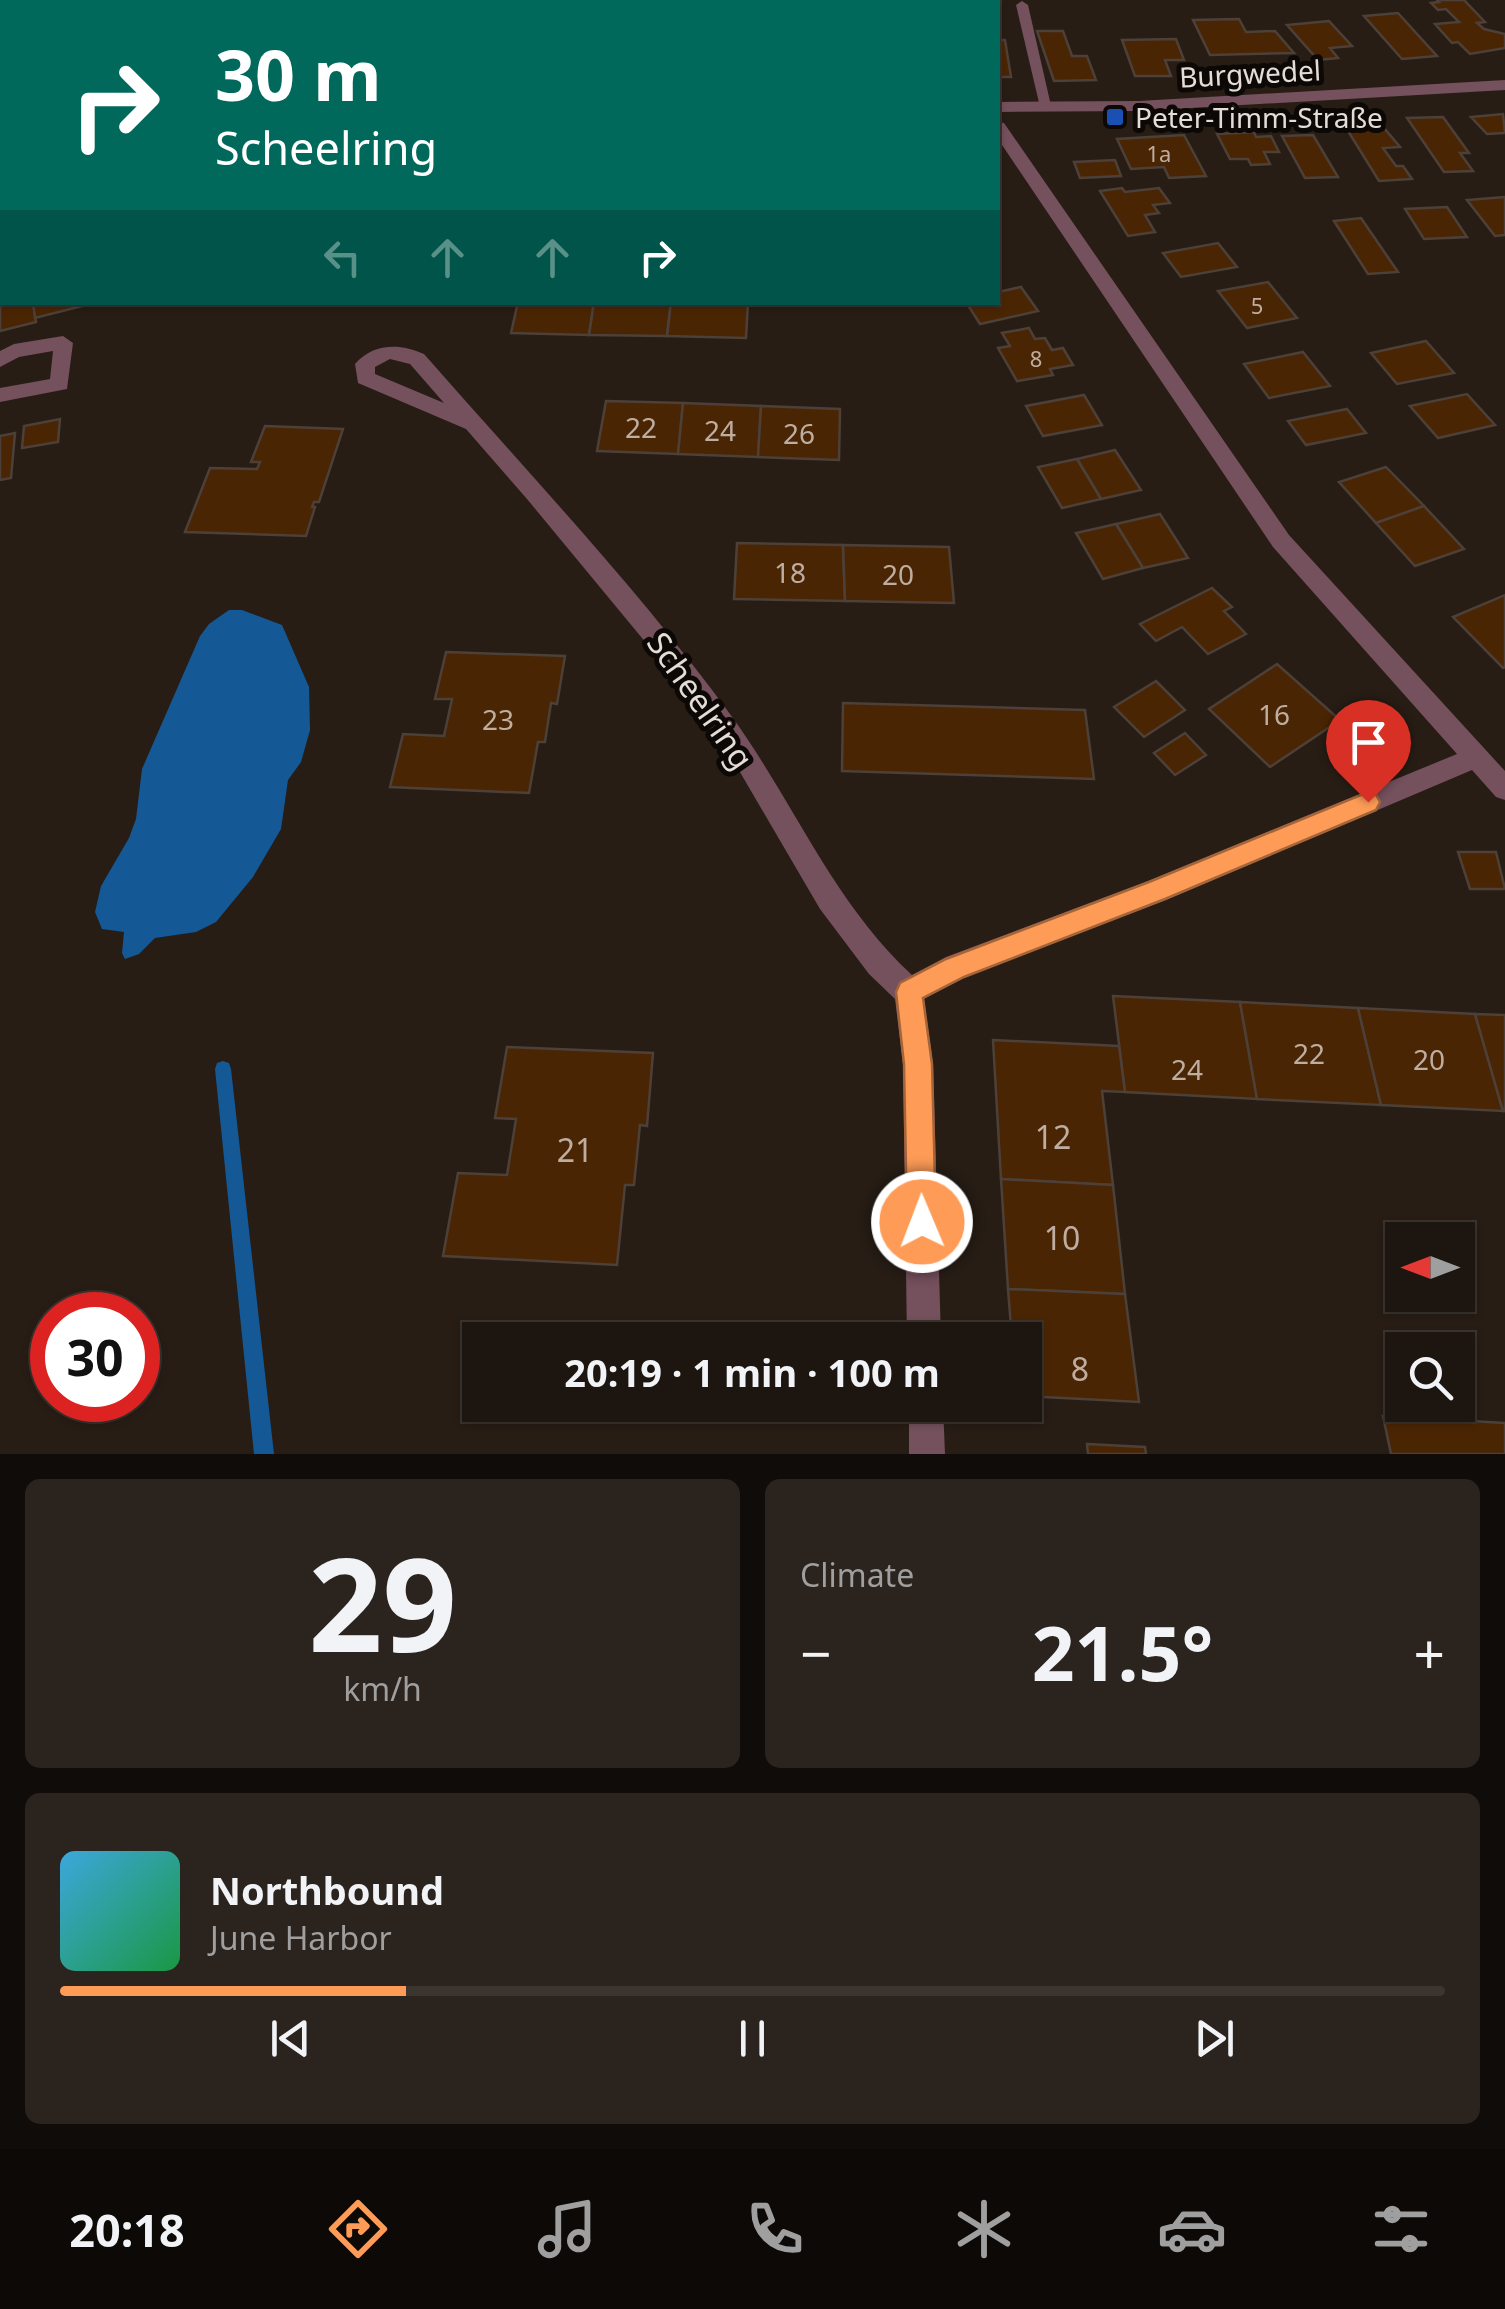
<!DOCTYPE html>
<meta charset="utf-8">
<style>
body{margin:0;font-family:"Noto Sans",sans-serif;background:#2a231e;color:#f1f3f6;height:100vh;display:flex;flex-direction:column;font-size:38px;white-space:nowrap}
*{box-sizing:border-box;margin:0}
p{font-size:32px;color:#a09f9f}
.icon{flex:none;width:55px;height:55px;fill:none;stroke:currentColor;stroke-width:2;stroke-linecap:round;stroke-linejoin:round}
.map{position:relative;height:1454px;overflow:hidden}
.details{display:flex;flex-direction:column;gap:25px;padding:25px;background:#100c09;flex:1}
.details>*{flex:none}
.banner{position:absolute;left:0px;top:0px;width:1000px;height:305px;box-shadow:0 2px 8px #0004,0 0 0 2px #3b3530;background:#00695c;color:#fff;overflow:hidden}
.needle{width:65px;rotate:270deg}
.tools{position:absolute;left:1385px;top:1222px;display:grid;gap:20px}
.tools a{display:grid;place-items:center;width:90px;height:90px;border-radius:0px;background:#1d1610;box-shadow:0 2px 8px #0004,0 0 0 2px #3b3530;font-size:50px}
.speed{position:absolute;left:30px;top:1292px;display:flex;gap:20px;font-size:50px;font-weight:700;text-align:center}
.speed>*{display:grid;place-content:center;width:130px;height:130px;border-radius:50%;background:#1d1610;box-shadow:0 2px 8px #0004,0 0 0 2px #3b3530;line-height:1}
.speed .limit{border:15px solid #d22;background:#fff;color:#111}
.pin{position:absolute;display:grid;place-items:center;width:85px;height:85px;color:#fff;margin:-102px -42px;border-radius:50% 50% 50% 0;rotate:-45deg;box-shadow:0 0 10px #0007}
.pin .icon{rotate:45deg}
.me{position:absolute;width:110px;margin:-55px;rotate:359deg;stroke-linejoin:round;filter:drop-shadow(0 0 8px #0008)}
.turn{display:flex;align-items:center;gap:35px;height:210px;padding:0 50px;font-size:45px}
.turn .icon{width:130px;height:130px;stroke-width:2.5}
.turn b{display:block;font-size:70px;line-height:85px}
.lanes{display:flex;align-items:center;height:95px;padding:0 50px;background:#0003;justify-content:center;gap:50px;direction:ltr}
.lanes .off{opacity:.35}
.big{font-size:75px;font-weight:700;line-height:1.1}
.details .widget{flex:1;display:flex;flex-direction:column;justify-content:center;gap:15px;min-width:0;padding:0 35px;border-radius:15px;background:#2a231e}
.details .dial{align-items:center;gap:0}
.dial b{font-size:130px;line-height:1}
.song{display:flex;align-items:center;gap:30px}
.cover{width:120px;height:120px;border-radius:15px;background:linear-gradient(135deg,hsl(200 70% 55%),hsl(140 70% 35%))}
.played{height:10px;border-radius:5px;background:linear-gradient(90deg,#fe9c57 25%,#3b3530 25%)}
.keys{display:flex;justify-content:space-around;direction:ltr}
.heat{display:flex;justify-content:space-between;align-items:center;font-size:55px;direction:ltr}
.details .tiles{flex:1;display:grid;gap:25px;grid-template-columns:1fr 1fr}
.widget:last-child{grid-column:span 2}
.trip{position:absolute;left:462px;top:1322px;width:580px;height:100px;border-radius:0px;background:#1d1610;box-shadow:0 2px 8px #0004,0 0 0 2px #3b3530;font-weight:700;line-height:100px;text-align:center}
.tab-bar{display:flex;height:160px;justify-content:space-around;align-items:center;background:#0c0906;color:#a09f9f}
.tab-bar .icon{width:70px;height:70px}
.tab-bar .selected{color:#fe9c57}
.tab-bar b{font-size:45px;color:#f1f3f6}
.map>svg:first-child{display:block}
.water{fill:#155896}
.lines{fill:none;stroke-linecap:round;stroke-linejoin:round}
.stream{fill:#155896;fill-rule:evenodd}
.building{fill:#4a2503;stroke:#4c4038;stroke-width:2.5}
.lane{fill:#75505d;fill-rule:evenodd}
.street{fill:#75505d;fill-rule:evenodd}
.secondary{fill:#a66b81;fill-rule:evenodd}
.route{fill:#fe9c57;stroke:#a56539;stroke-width:2.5}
.transit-dot{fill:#1a4fb4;stroke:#0c0805;stroke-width:4}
.labels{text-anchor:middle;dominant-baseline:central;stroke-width:10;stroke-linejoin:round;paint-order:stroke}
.far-number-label{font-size:22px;fill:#beaea2}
.far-street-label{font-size:28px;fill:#e4dcd7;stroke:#0c0805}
.far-poi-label{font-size:28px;fill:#e4dcd7;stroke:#0c0805;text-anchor:start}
.number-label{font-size:28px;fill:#beaea2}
.street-label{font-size:32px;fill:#e4dcd7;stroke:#0c0805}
.near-number-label{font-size:32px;fill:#beaea2}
</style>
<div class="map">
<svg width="1505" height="1454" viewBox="0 0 1505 1454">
<rect width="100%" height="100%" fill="#271d15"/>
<polygon class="water" points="229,610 242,610 282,625 309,687 310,730 301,762 288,780 281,829 253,877 216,922 196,932 155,938 139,954 125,959 122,953 124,932 102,929 95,912 101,886 129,838 136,819 142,769 200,636 209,624"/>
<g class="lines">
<polygon class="stream" points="223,1061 229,1063 231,1069 274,1454 254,1454 215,1069 217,1063"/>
</g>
<g class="building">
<polygon points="1437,0 1464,0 1485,22 1477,23 1484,29 1505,34 1505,48 1470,54 1458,42 1452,43 1435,24 1459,22 1446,9 1438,10 1431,3 1439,2"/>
<polygon points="1398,13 1437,56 1402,59 1364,16"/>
<polygon points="1239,19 1246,32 1275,31 1294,53 1210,55 1193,20"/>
<polygon points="1329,21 1352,46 1330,48 1338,58 1318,60 1287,25"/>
<polygon points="1037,31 1063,31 1072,56 1087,56 1096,80 1054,81"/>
<polygon points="1176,39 1184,60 1165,60 1171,76 1135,76 1122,40"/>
<polygon points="998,40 1005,40 1011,77 998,77"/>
<polygon points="1503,114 1505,133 1487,134 1471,117"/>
<polygon points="1443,117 1469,153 1460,153 1473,171 1444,172 1407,118"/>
<polygon points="1379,122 1400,147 1383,148 1396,166 1403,166 1412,179 1379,181 1343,123"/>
<polygon points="1254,132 1256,137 1271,136 1279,152 1264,152 1270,164 1251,165 1248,159 1230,159 1217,134"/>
<polygon points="1184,135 1206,176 1169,178 1164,167 1131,169 1117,139"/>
<polygon points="1313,135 1338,177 1305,178 1282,136"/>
<polygon points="1115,160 1121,176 1080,178 1074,162"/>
<polygon points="1122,188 1125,192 1159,188 1170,203 1153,205 1159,213 1145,215 1155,232 1128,236 1100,191"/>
<polygon points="1505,197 1505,235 1495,236 1467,200"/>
<polygon points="1447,207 1467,237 1424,239 1405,209"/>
<polygon points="1361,218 1398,272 1368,274 1334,221"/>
<polygon points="1218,243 1237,267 1181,277 1163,253"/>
<polygon points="1268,282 1297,318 1247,328 1218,291"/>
<polygon points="1021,287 1038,311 980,324 966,302 998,302 998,292"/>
<polygon points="0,293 2,302 33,302 36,322 0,331"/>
<polygon points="33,302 98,302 35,318"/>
<polygon points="518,302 594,302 589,335 511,333"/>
<polygon points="594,302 671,302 667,336 589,335"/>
<polygon points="671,302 748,302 746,338 667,336"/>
<polygon points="1029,328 1035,339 1045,338 1052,350 1063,348 1073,365 1050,369 1053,375 1017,381 998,348 1010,346 1002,333"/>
<polygon points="1426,341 1454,373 1397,384 1371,353"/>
<polygon points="1303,352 1330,386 1269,398 1244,364"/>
<polygon points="1467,394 1495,425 1438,438 1410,406"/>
<polygon points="1084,395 1102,425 1043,436 1026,406"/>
<polygon points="606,401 683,403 678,454 597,451"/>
<polygon points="683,403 761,406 758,457 678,454"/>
<polygon points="761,406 840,409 839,460 758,457"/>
<polygon points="1347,409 1366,433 1306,445 1288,421"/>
<polygon points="60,419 58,442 22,448 24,426"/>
<polygon points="265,426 343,429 319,502 314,502 312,507 315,507 306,536 185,532 210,468 257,469 260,462 251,462"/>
<polygon points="15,433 11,478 0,480 0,436"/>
<polygon points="1115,450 1141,490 1101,499 1077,459"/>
<polygon points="1077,459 1101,499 1062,508 1038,467"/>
<polygon points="1386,467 1424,506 1376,523 1339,482"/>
<polygon points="1424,506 1464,549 1415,566 1376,523"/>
<polygon points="1160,514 1188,558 1143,568 1116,524"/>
<polygon points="1116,524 1143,568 1103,579 1076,533"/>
<polygon points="737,543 843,545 845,601 734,599"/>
<polygon points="843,545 949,547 954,603 845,601"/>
<polygon points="1212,588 1232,607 1224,611 1246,634 1208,654 1182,627 1156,641 1140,624"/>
<polygon points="1505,595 1505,667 1503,668 1453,617"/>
<polygon points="446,652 565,656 557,704 551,703 545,742 538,742 529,793 390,787 403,734 444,736 452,699 435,699"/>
<polygon points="1277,664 1340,720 1270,767 1209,709"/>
<polygon points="1156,681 1185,710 1144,737 1114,707"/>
<polygon points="843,703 1085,710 1094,779 842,771"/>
<polygon points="1185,733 1206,755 1175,775 1154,753"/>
<polygon points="1458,852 1496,852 1505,889 1470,889"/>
<polygon points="1113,996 1240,1002 1257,1099 1125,1092"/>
<polygon points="1240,1002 1358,1008 1381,1105 1257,1099"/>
<polygon points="1358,1008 1475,1014 1503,1111 1381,1105"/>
<polygon points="1475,1014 1505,1015 1505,1111 1503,1111"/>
<polygon points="993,1040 1119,1046 1125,1092 1102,1091 1113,1185 1001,1179"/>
<polygon points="507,1047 653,1053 647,1126 640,1125 634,1185 625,1185 617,1265 443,1256 458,1173 507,1175 516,1119 495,1118"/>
<polygon points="1001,1179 1113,1185 1125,1294 1008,1289"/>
<polygon points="1008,1289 1125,1294 1139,1402 1025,1396 1025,1340 1012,1340"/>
<polygon points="1383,1416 1505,1423 1505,1454 1391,1454"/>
<polygon points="1087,1444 1145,1447 1146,1454 1088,1454"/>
</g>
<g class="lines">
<g class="lane">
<polygon points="279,0 293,0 294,2 281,2"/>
<polygon points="1022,1 1028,5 1052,110 1040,107 1016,5"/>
<rect x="0" y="75" width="2" height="8"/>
</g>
<g class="street">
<polygon points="1505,80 1505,90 1139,111 998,112 998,102 1139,101"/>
<path d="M998 122 1004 123 1289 535 1505 771V800L1496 797 1472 770 1166 900 965 977 924 999 933 1064 941 1340H907L903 1064 895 999 869 974 820 909 737 767 680 684 527 499 466 429 358 383 355 364C373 343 400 343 424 354 528 473 637 587 730 714 793 800 832 901 912 975L946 957 1148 881 1457 754 1273 547 998 139ZM390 359 410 364 444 403 375 374V367Z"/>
<polygon points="63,336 73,343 67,389 0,402 0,388 50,379 53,351 19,357 0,367 0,351 14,344"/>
<polygon points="909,1405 943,1405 945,1454 909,1454"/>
</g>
<polygon class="secondary" points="2,23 2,34 0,35 0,24"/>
</g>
<polygon class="route" points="1368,792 1376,795 1380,802 1376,810 1165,899 964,977 923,998 932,1064 936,1222 932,1232 922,1236 911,1232 907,1222 904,1064 896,992 900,983 946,959 1149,882"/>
<rect class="transit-dot" x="1105" y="107" width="20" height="20" rx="5"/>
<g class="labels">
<g class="far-number-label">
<text x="1159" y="153">1a</text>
<text x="1257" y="305">5</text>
<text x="1036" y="358">8</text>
</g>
<g class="far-street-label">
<text transform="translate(1250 73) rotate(-3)">Burgwedel</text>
</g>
<g class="far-poi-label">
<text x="1135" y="117">Peter-Timm-Straße</text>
</g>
<g class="number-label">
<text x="641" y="427">22</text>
<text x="720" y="430">24</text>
<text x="799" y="433">26</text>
<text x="790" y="572">18</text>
<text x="898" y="574">20</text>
<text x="1274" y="714">16</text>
<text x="498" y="719">23</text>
<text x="1309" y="1053">22</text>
<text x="1429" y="1059">20</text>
<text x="1187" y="1069">24</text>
</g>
<g class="street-label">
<text transform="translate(701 700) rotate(55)">Scheelring</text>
</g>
<g class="near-number-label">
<text x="1053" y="1136">12</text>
<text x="575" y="1149">21</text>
<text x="1062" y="1237">10</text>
<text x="1080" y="1368">8</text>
</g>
</g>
</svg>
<div class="tools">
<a><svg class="needle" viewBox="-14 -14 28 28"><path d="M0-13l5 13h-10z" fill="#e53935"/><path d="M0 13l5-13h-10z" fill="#a09f9f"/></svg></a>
<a><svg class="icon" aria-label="search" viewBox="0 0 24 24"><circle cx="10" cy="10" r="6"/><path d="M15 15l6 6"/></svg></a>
</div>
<div class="speed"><div class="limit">30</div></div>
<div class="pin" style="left:1368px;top:802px;background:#d93025"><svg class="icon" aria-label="arrive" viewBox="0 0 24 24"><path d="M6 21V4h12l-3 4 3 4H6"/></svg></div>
<svg class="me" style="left:922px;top:1222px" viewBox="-20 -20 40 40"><circle r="17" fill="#fe9c57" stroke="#fff" stroke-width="3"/><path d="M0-11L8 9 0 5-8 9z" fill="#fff"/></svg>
<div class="trip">20:19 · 1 min · 100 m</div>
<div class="banner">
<div class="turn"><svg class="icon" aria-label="right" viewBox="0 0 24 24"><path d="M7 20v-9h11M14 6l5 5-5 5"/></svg><div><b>30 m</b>Scheelring</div></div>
<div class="lanes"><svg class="icon off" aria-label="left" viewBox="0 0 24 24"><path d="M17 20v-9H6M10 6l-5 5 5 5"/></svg><svg class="icon off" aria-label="ahead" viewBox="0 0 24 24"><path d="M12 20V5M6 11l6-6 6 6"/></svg><svg class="icon off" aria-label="ahead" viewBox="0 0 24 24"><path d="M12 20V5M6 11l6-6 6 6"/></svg><svg class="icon" aria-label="right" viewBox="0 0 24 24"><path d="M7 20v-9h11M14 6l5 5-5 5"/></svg></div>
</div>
</div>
<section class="details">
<div class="tiles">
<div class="widget dial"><b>29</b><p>km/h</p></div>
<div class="widget"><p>Climate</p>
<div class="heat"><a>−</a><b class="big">21.5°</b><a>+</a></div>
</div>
<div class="widget">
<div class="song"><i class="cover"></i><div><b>Northbound</b><p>June Harbor</p></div></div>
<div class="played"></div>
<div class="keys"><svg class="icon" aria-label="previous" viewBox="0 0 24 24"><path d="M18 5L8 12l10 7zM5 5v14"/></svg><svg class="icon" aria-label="pause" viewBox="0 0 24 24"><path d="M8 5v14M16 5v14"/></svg><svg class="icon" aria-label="next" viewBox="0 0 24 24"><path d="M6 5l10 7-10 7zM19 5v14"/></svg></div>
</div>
</div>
</section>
<nav class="tab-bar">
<b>20:18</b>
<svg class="icon selected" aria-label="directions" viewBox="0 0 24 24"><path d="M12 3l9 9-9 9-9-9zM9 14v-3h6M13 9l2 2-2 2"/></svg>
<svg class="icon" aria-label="music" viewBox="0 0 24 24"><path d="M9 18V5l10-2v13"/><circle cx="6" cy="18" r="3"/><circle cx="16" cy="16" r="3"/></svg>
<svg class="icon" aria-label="phone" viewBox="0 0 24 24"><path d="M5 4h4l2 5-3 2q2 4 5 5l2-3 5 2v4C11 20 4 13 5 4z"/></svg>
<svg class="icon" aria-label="climate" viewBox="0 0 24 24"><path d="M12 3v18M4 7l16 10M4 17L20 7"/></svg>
<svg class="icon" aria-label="car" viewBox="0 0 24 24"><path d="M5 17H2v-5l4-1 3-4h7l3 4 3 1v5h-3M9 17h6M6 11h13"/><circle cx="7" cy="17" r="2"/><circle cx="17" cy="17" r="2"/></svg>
<svg class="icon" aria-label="filters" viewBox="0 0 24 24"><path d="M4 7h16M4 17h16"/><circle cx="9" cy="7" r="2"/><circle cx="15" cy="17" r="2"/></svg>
</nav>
